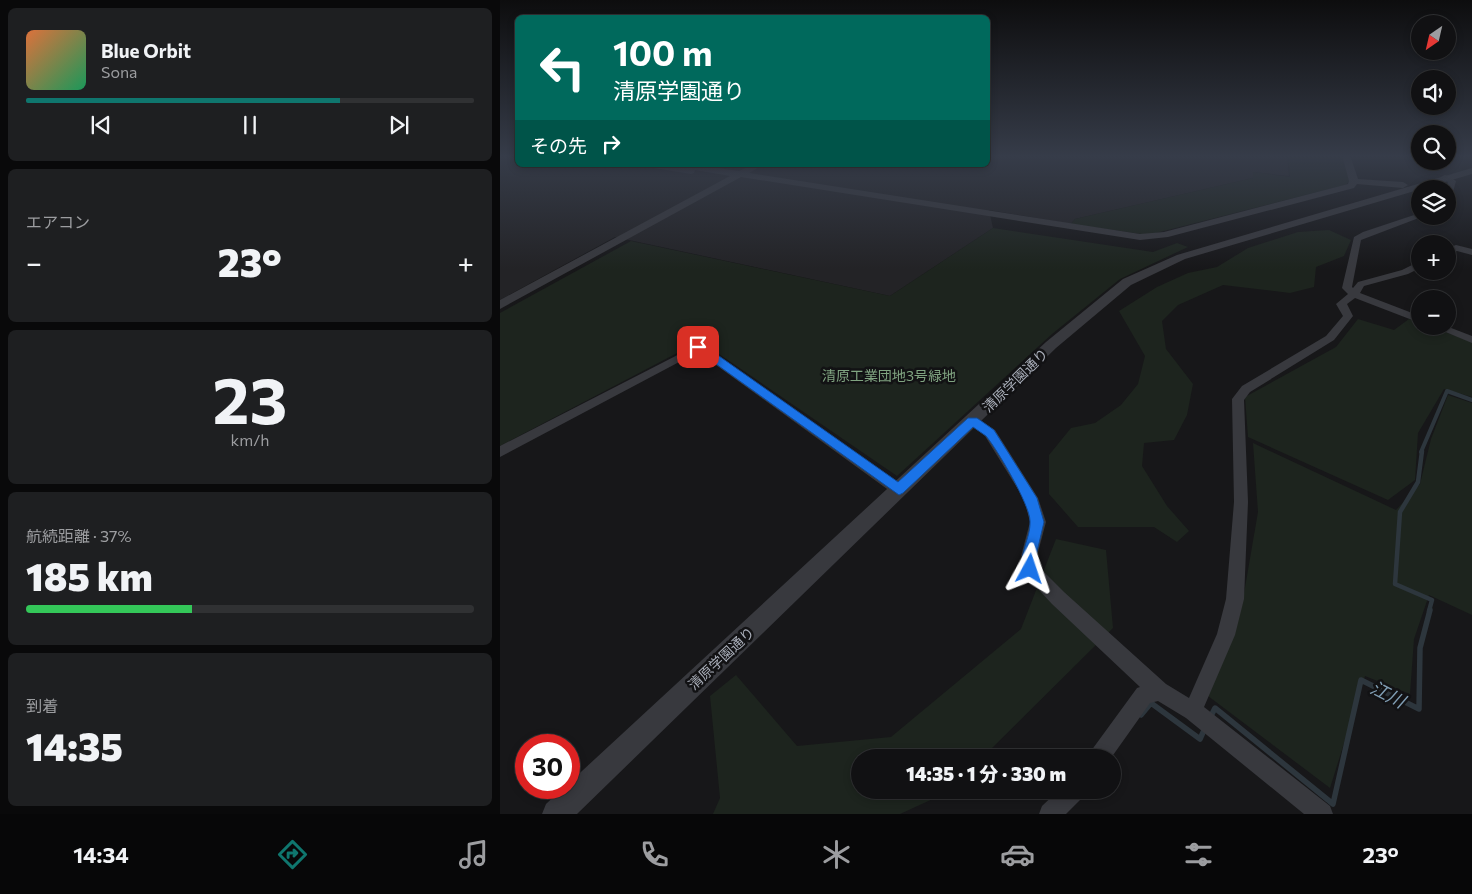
<!DOCTYPE html>
<html lang="ja">
<meta charset="utf-8">
<style>
body{margin:0;font-family:Commissioner,"Noto Sans JP",sans-serif;background:#1e1f21;color:#f1f3f6;height:100vh;display:flex;flex-direction:column;font-size:19px;white-space:nowrap}
*{box-sizing:border-box;margin:0}
p{font-size:16px;color:#9c9da0}
.icon{flex:none;width:28px;height:28px;fill:none;stroke:currentColor;stroke-width:2;stroke-linecap:round;stroke-linejoin:round}
.map{position:relative;flex:1;overflow:hidden}
.details{display:flex;flex-direction:column;gap:8px;padding:8px;background:#09090a;width:500px}
.details>*{flex:none}
.top-card{position:absolute;left:15px;top:15px;width:475px;height:152px;border-radius:8px;box-shadow:0 2px 8px #0003,0 0 0 1px #303133;background:#00695c;color:#fff;overflow:hidden}
.needle{width:32px;rotate:214deg}
.fabs{position:absolute;left:911px;top:15px;display:grid;gap:10px}
.fabs a{display:grid;place-items:center;width:45px;height:45px;border-radius:50%;background:#111113;box-shadow:0 2px 8px #0003,0 0 0 1px #303133;font-size:25px}
.speed{position:absolute;left:15px;top:734px;display:flex;gap:10px;font-size:25px;font-weight:700;text-align:center}
.speed>*{display:grid;place-content:center;width:65px;height:65px;border-radius:50%;background:#111113;box-shadow:0 2px 8px #0003,0 0 0 1px #303133;line-height:1}
.speed .limit{border:8px solid #d22;background:#fff;color:#111}
.pin{position:absolute;display:grid;place-items:center;width:42px;height:42px;color:#fff;margin:-21px;border-radius:10px;box-shadow:0 2px 8px #0006}
.me{position:absolute;width:55px;margin:-28px;rotate:5deg;stroke-linejoin:round;filter:drop-shadow(0 0 4px #0008)}
.turn{display:flex;align-items:center;gap:18px;height:105px;padding:0 15px;font-size:22px}
.turn .icon{width:65px;height:65px;stroke-width:2.5}
.turn b{display:block;font-size:35px;line-height:42px}
.then{display:flex;align-items:center;height:48px;padding:0 15px;background:#0003;gap:10px;font-size:19px}
.big{font-size:38px;font-weight:800;line-height:1.1}
.details .widget{flex:1;display:flex;flex-direction:column;justify-content:center;gap:8px;min-width:0;padding:0 18px;border-radius:8px;background:#1e1f21}
.details .dial{align-items:center;gap:0}
.dial b{font-size:65px;line-height:1}
.song{display:flex;align-items:center;gap:15px}
.cover{width:60px;height:60px;border-radius:8px;background:linear-gradient(135deg,hsl(20 70% 55%),hsl(150 70% 35%))}
.played{height:5px;border-radius:2px;background:linear-gradient(90deg,#0f766e 70%,#303133 70%)}
.keys{display:flex;justify-content:space-around;direction:ltr}
.heat{display:flex;justify-content:space-between;align-items:center;font-size:28px;direction:ltr}
.charge{height:8px;border-radius:4px;background:linear-gradient(90deg,#34c759 37%,#303133 0)}
.trip{position:absolute;left:351px;top:749px;width:270px;height:50px;border-radius:25px;background:#111113;box-shadow:0 2px 8px #0003,0 0 0 1px #303133;font-weight:800;line-height:50px;text-align:center}
.menu{display:flex;height:80px;justify-content:space-around;align-items:center;background:#070708;color:#9c9da0}
.menu .icon{width:35px;height:35px}
.menu .active{color:#0f766e}
.menu b{font-size:22px;color:#f1f3f6}
main{display:flex;flex:1;min-height:0}
.map>svg:first-child{display:block}
.built{fill:#232326}
.green{fill:#1d241e}
.lines{fill:none;stroke-linecap:round;stroke-linejoin:round}
.stream-far2{stroke:#2d363d;stroke-width:4}
.stream-far1{stroke:#2d363d;stroke-width:4.5}
.stream{stroke:#2d363d;stroke-width:5.5}
.minor{fill:#38393e;fill-rule:evenodd}
.tertiary{fill:#38393e;fill-rule:evenodd}
.route{fill:#1a73e8;stroke:#114b97}
.labels{text-anchor:middle;dominant-baseline:central;stroke-width:5;stroke-linejoin:round;paint-order:stroke}
.park-label{font-size:14px;fill:#80a481;stroke:#121214}
.street-label{font-size:14px;fill:#a9aeb9;stroke:#121214}
.near-water-label{font-size:18px;font-style:italic;fill:#809eb4;stroke:#121214}
</style>
<main>
<section class="details">
<div class="widget">
<div class="song"><i class="cover"></i><div><b>Blue Orbit</b><p>Sona</p></div></div>
<div class="played"></div>
<div class="keys"><svg class="icon" aria-label="previous" viewBox="0 0 24 24"><path d="M18 5L8 12l10 7zM5 5v14"/></svg><svg class="icon" aria-label="pause" viewBox="0 0 24 24"><path d="M8 5v14M16 5v14"/></svg><svg class="icon" aria-label="next" viewBox="0 0 24 24"><path d="M6 5l10 7-10 7zM19 5v14"/></svg></div>
</div>
<div class="widget"><p>エアコン</p>
<div class="heat"><a>−</a><b class="big">23°</b><a>+</a></div>
</div>
<div class="widget dial"><b>23</b><p>km/h</p></div>
<div class="widget"><p>航続距離 · 37%</p><b class="big">185 km</b><div class="charge"></div></div>
<div class="widget"><p>到着</p><b class="big">14:35</b></div>
</section>
<div class="map">
<svg width="972" height="814" viewBox="0 0 972 814">
<rect width="100%" height="100%" fill="#171719"/>
<polygon class="built" points="0,155 17,155 18,165 488,165 488,155 787,155 789,176 753,172 753,178 575,219 571,224 489,210 493,228 390,296 115,237 0,300"/>
<g class="green">
<polygon points="788,155 842,155 850,181 845,185 648,235 571,224 575,219 753,178 753,172 790,177"/>
<polygon points="493,228 653,252 677,243 688,247 620,279 552,334 397,476 200,341 0,446 0,313 131,241 390,296"/>
<polygon points="829,230 851,240 844,256 816,267 814,287 790,293 723,285 678,305 662,321 666,349 693,384 687,415 674,440 644,443 642,466 667,506 689,531 677,542 654,527 578,527 549,494 549,455 571,428 595,423 621,405 638,384 645,356 619,311 657,287 688,273 717,267 748,248 798,232"/>
<polygon points="858,319 894,330 909,319 920,323 920,326 929,326 972,342 972,397 944,389 918,433 915,480 888,500 748,437 745,397 836,347"/>
<polygon points="948,395 972,403 972,615 929,595 914,639 910,694 865,676 830,788 708,696 742,605 758,512 753,443 896,510 920,484 931,439"/>
<polygon points="556,539 606,550 613,628 483,757 360,758 360,790 451,790 448,792 400,814 213,814 220,798 210,696 236,675 297,746 391,737 521,629"/>
</g>
<g class="lines">
<polyline class="stream-far2" points="921,452 947,391 972,400"/>
<polyline class="stream-far1" points="922,451 918,482 900,512 895,584 932,600 929,611"/>
<g class="stream">
<polyline points="641,715 651,703 700,739 705,728"/>
<polyline points="710,718 715,708 833,804 861,680 919,709 920,648 930,610"/>
</g>
<g class="minor">
<polygon points="945,175 956,181 952,196 948,198 946,189 948,182 941,177"/>
<polygon points="917,214 924,216 861,240 852,287 853,288 858,282 902,270 920,261 920,268 908,274 864,286 860,293 920,316 920,323 855,298 847,304 853,316 834,340 750,392 744,400 748,502 744,599 735,635 704,707 830,806 833,814 804,814 686,718 658,701 650,703 611,758 588,758 591,751 637,688 640,687 552,604 524,574 521,556 530,522 524,499 485,436 466,421 467,418 477,418 495,430 538,498 546,522 537,556 538,566 564,592 666,684 689,698 717,634 726,599 734,502 732,399 742,386 826,336 843,316 836,304 848,294 842,288 854,237 863,232"/>
<polygon points="956,245 972,249 972,255 957,251 948,254 948,248"/>
<polygon points="931,326 946,326 972,336 972,343"/>
<polygon points="199,344 404,486 406,490 404,494 399,496 394,494 198,352 0,457 0,446"/>
<polygon points="559,790 585,790 582,798 566,814 539,814 542,806"/>
</g>
<g class="tertiary">
<polygon points="842,155 850,155 858,179 903,182 908,185 903,188 857,184 854,188 668,237 640,240 241,177 0,309 0,300 230,176 195,170 194,173 191,174 154,168 150,165 197,165 239,171 252,165 263,165 249,173 640,234 664,232 848,184 849,181"/>
<polygon points="972,168 972,174 685,259 631,285 556,348 77,814 42,814 46,804 63,788 69,788 69,783 546,342 623,279 677,255"/>
</g>
</g>
<linearGradient id="sky" x2="0" y2="1"><stop stop-color="#0d0d0e"/><stop offset="0.58" stop-color="#363c49"/><stop offset="1" stop-color="#363c49" stop-opacity="0"/></linearGradient>
<rect width="972" height="269" fill="url(#sky)"/>
<path class="route" d="M195 344H202L398 482 468 418H477L494 430 537 498 544 522 536 556 538 569 535 574 530 576 525 574C516 555 531 540 530 521 530 505 497 449 486 436 482 433 477 430 473 427L403 493 399 495 195 349Z"/>
<g class="labels">
<g class="park-label">
<text x="389" y="375">清原工業団地3号緑地</text>
</g>
<g class="street-label">
<text transform="translate(515 380) rotate(-44)">清原学園通り</text>
<text transform="translate(221 658) rotate(-43)">清原学園通り</text>
</g>
<g class="near-water-label">
<text transform="translate(888 694) rotate(27)">江川</text>
</g>
</g>
</svg>
<div class="fabs">
<a><svg class="needle" viewBox="-14 -14 28 28"><path d="M0-13l5 13h-10z" fill="#e53935"/><path d="M0 13l5-13h-10z" fill="#9c9da0"/></svg></a>
<a><svg class="icon" aria-label="sound" viewBox="0 0 24 24"><path d="M4 9h4l5-4v14l-5-4H4zM17 9q2 3 0 6"/></svg></a>
<a><svg class="icon" aria-label="search" viewBox="0 0 24 24"><circle cx="10" cy="10" r="6"/><path d="M15 15l6 6"/></svg></a>
<a><svg class="icon" aria-label="layers" viewBox="0 0 24 24"><path d="M12 4l9 5-9 5-9-5zM3 14l9 5 9-5"/></svg></a>
<a>+</a>
<a>−</a>
</div>
<div class="speed"><div class="limit">30</div></div>
<div class="pin" style="left:198px;top:347px;background:#d93025"><svg class="icon" aria-label="arrive" viewBox="0 0 24 24"><path d="M6 21V4h12l-3 4 3 4H6"/></svg></div>
<svg class="me" style="left:530px;top:569px" viewBox="-20 -20 40 40"><path d="M0-17L14 15 0 8-14 15z" fill="#1a73e8" stroke="#fff" stroke-width="4"/></svg>
<div class="trip">14:35 · 1 分 · 330 m</div>
<div class="top-card">
<div class="turn"><svg class="icon" aria-label="left" viewBox="0 0 24 24"><path d="M17 20v-9H6M10 6l-5 5 5 5"/></svg><div><b>100 m</b>清原学園通り</div></div>
<div class="then">その先<svg class="icon" aria-label="right" viewBox="0 0 24 24"><path d="M7 20v-9h11M14 6l5 5-5 5"/></svg></div>
</div>
</div>
</main>
<nav class="menu">
<b>14:34</b>
<svg class="icon active" aria-label="directions" viewBox="0 0 24 24"><path d="M12 3l9 9-9 9-9-9zM9 14v-3h6M13 9l2 2-2 2"/></svg>
<svg class="icon" aria-label="music" viewBox="0 0 24 24"><path d="M9 18V5l10-2v13"/><circle cx="6" cy="18" r="3"/><circle cx="16" cy="16" r="3"/></svg>
<svg class="icon" aria-label="phone" viewBox="0 0 24 24"><path d="M5 4h4l2 5-3 2q2 4 5 5l2-3 5 2v4C11 20 4 13 5 4z"/></svg>
<svg class="icon" aria-label="climate" viewBox="0 0 24 24"><path d="M12 3v18M4 7l16 10M4 17L20 7"/></svg>
<svg class="icon" aria-label="car" viewBox="0 0 24 24"><path d="M5 17H2v-5l4-1 3-4h7l3 4 3 1v5h-3M9 17h6M6 11h13"/><circle cx="7" cy="17" r="2"/><circle cx="17" cy="17" r="2"/></svg>
<svg class="icon" aria-label="filters" viewBox="0 0 24 24"><path d="M4 7h16M4 17h16"/><circle cx="9" cy="7" r="2"/><circle cx="15" cy="17" r="2"/></svg>
<b>23°</b>
</nav>
